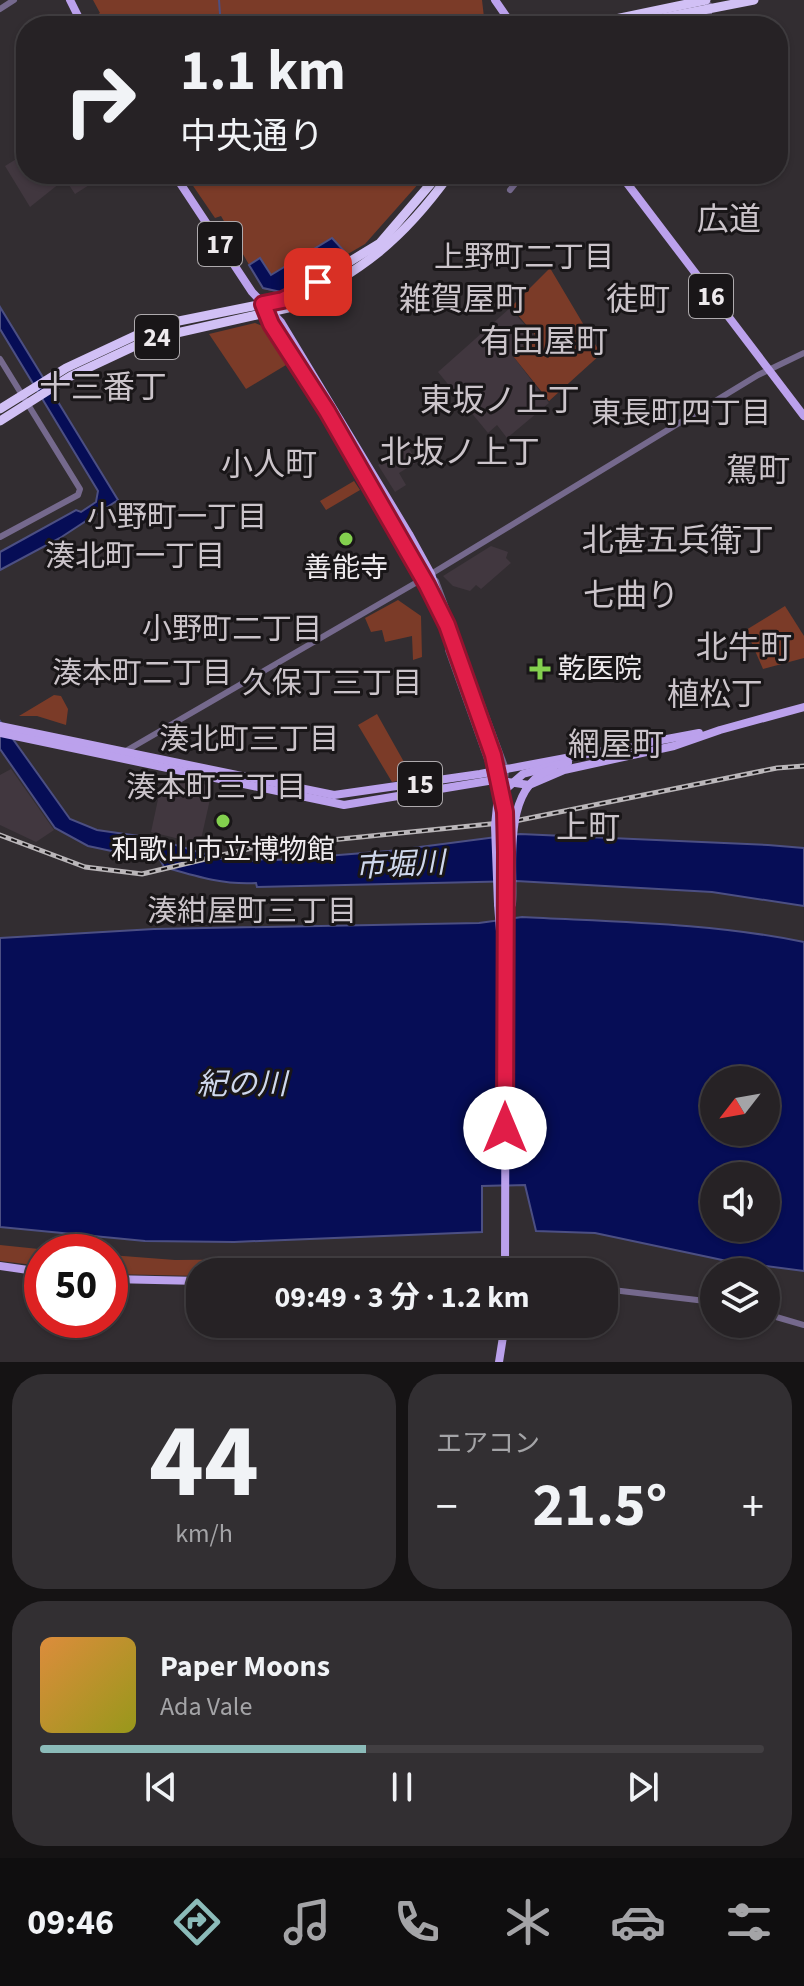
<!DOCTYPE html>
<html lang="ja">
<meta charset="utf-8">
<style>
body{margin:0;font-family:"Source Sans 3","Noto Sans JP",sans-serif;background:#322f32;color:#f1f3f6;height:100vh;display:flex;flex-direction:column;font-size:30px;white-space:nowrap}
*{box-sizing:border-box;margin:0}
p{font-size:26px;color:#a4a4a7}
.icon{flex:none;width:44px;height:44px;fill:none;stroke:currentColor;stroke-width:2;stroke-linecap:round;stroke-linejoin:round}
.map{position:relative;height:1362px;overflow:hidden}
.sheet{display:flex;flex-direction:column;gap:12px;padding:12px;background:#151314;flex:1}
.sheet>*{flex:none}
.guide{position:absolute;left:16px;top:16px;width:772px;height:168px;border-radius:32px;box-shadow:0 2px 6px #0004,0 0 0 2px #423f42;background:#262225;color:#f1f3f6;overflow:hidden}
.needle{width:52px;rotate:239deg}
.controls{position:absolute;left:700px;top:1066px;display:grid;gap:16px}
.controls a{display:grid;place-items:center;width:80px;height:80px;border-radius:50%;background:#262225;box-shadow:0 2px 6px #0004,0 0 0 2px #423f42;font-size:40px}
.speed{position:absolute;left:24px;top:1234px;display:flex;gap:16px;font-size:40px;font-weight:700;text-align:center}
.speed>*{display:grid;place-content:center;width:104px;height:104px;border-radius:50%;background:#262225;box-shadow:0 2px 6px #0004,0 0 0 2px #423f42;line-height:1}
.speed .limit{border:12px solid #d22;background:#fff;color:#111}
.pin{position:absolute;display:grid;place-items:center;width:68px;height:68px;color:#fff;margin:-34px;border-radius:16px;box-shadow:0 4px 12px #0006}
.me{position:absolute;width:88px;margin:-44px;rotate:0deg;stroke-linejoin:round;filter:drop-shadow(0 0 6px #0008)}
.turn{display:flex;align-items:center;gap:28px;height:168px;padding:0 32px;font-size:36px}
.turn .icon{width:104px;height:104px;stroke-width:2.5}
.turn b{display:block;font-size:56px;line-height:68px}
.big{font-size:60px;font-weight:700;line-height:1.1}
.sheet .tile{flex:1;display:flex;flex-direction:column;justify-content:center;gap:12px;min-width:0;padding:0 28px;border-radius:32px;background:#322f32}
.sheet .dial{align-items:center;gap:0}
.dial b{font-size:104px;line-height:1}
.song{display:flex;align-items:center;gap:24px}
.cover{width:96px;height:96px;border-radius:12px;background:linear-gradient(135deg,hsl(30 70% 55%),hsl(60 70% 35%))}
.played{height:8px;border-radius:4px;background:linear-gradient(90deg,#8bbbb9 45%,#423f42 45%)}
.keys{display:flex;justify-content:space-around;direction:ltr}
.heat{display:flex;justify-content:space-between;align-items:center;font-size:44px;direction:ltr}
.sheet .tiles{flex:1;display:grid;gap:12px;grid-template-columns:1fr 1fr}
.tile:last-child{grid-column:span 2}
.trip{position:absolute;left:186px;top:1258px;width:432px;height:80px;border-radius:32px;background:#262225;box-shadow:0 2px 6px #0004,0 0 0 2px #423f42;font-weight:700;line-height:80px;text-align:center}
.menu{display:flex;height:128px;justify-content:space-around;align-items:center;background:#0f0e0f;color:#a4a4a7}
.menu .icon{width:56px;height:56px}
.menu .active{color:#8bbbb9}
.menu b{font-size:36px;color:#f1f3f6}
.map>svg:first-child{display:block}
.built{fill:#41373f}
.green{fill:#7b3b28}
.water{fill:#060d56;stroke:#4c4f83;stroke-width:2;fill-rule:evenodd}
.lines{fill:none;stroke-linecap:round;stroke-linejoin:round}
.stream{stroke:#4c4f83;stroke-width:2}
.minor{stroke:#75698d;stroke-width:6}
.major{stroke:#bba1ec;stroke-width:8}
.highway{stroke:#d1c0f5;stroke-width:9}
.rail-casing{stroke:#bab6b9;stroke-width:5}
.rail{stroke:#191618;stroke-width:2;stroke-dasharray:6;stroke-linecap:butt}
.major-bridge{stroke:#bba1ec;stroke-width:8}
.route-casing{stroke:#92132f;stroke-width:20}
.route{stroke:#e11d48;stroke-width:14}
.poi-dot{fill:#83d04e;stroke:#191618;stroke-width:3}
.labels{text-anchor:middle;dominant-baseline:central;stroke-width:6;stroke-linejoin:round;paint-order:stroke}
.shield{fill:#191618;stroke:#aeaaad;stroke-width:2}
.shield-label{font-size:26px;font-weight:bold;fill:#eeeaed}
.poi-label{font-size:28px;fill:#eeeaed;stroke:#191618}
.neighbourhood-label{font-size:30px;fill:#cbc4ca;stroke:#191618}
.water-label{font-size:30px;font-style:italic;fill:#ced7ec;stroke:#191618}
.quarter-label{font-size:32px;fill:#cbc4ca;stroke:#191618}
</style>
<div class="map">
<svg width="804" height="1362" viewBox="0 0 804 1362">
<rect width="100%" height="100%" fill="#322d31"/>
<g class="built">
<polygon points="26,153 26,174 93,174 97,180 75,194 65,179 30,207 5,166"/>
<polygon points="510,308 534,335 513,356 549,403 507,438 497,425 488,433 438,372"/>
<polygon points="408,447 417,462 399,473 406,485 395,492 378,465"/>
<polygon points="491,546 508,552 506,558 511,563 481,589 476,585 470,591 453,586 443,576"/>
<polygon points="11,769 54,830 36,842 0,825 0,775"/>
<polygon points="163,776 213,786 200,844 151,832"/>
</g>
<g class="green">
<polygon points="93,0 482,0 485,26 93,26 89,20 100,13"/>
<polygon points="185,174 427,174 365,244 281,293 263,289 221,216 215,218"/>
<polygon points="550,268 601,354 549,401 513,356 535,335 511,307"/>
<polygon points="255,323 265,327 286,365 246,389 209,334"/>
<polygon points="354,481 360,490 326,510 320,501"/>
<polygon points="398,600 421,616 422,657 413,660 412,636 385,642 382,630 371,632 365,618"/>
<polygon points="785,606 804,636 804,658 763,669 746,630"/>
<polygon points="54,695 61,696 68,709 66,725 37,716 19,716"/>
<polygon points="377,714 413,778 392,782 358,725"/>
<polygon points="0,1245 68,1252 42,1252 42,1266 0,1261"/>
<polygon points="110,1255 175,1260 401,1258 415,1268 432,1272 200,1272 200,1276 110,1274"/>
<polygon points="432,1258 571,1260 574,1263 570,1267 433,1267"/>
</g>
<g class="water">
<polygon points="332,238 345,252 281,292 263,288 249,265 260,258 271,275"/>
<polygon points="0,307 118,500 60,538 0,570 0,552 76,510 81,512 96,502 98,491 0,329"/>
<path d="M0 721 70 819 97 830 153 838 221 859 255 861 272 857 276 860 389 851 520 834 768 845 804 848V906L712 892 516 881 257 887 256 883C223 885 195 876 164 867L157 854 149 850 121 853 88 846 55 828 0 749Z"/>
<path d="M522 917C616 922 712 923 804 942V1271L727 1261 595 1233 536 1231 525 1185 482 1186V1232L234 1242 145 1241 0 1227V938L154 929 479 923ZM714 1080H766V1132H714ZM714 1176H766V1228H714Z"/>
</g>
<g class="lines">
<g class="stream">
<polyline points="219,0 220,14"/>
<polyline points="299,183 298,178 302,174"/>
</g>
<g class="minor">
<polyline points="0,9 14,0"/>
<polyline points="694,26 709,15 709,5"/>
<polyline points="510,190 523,174"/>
<polyline points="0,359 80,489 78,495 0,537"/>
<polyline points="436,581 506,769 505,780 501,779"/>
<polyline points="448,650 492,773"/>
<polyline points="124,752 431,574 758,375 804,353"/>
<polyline points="604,1289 714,1302"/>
<polyline points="766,1314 804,1325"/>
</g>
<g class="major">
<polyline points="70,0 83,26"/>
<polyline points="495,0 513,26"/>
<polyline points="174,174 252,292 281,322 409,534 431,574 472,697"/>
<polyline points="620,174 804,416"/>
<polyline points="269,313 271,324 371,485 436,602"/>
<polyline points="0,726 334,795 480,774 699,733"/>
<polyline points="0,733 344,805 494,780 529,785 564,770 674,746 720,730 804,707"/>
<polyline points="498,904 500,931"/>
<polyline points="0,1266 42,1272"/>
<polyline points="505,1272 506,852"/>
<polyline points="110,1279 200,1281"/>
<polyline points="499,1362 505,1324"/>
</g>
<g class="highway">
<polyline points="582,26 706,0"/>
<polyline points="621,26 754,0"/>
<polyline points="0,409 66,368 143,332 169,323 283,300 300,292 380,243 439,174"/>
<path d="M0 421 71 376 150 339 288 308C362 271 402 241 450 174"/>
</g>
<defs>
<polyline id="rail" points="0,835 85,867 142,874 252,848 510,822 777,768 804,766"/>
</defs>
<use href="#rail" class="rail-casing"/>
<use href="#rail" class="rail"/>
<g class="major-bridge">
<polyline points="472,697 501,787 506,852"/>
<polyline points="498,904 495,826 498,796 523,774 568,762"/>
<path d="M512 904C514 861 502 786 552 769"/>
</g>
</g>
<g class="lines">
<defs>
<polyline id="route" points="318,282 283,300 263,304 271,324 327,411 427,585 447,625 493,755 505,812 506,852 505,1128"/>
</defs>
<use href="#route" class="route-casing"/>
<use href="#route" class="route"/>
</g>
<g class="poi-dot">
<circle cx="346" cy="539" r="8"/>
<path d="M536 657h8v8h8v8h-8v8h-8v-8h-8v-8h8z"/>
<circle cx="223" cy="821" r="8"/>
</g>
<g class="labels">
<g class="shield">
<rect x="198" y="222" width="44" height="44" rx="6"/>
<rect x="689" y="274" width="44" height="44" rx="6"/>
<rect x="135" y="315" width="44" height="44" rx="6"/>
<rect x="398" y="762" width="44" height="44" rx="6"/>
</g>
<g class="shield-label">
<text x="220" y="244">17</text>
<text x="711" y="296">16</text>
<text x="157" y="337">24</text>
<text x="420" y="784">15</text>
</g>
<g class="poi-label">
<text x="346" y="568">善能寺</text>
<text x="558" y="669" text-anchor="start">乾医院</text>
<text x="223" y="850">和歌山市立博物館</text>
</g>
<g class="neighbourhood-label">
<text x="524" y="257">上野町二丁目</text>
<text x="681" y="413">東長町四丁目</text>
<text x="177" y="517">小野町一丁目</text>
<text x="135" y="556">湊北町一丁目</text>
<text x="232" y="629">小野町二丁目</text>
<text x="142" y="673">湊本町二丁目</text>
<text x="332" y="683">久保丁三丁目</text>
<text x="249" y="739">湊北町三丁目</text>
<text x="216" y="787">湊本町三丁目</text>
<text x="252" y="911">湊紺屋町三丁目</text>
</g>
<g class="water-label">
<text transform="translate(400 865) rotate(-3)">市堀川</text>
<text x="242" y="1084">紀の川</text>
</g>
<g class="quarter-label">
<text x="729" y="220">広道</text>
<text x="463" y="300">雑賀屋町</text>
<text x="638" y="300">徒町</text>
<text x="544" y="342">有田屋町</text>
<text x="103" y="388">十三番丁</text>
<text x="500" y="401">東坂ノ上丁</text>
<text x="460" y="453">北坂ノ上丁</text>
<text x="269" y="465">小人町</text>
<text x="758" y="471">駕町</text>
<text x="678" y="541">北甚五兵衛丁</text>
<text x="631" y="596">七曲り</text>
<text x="744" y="648">北牛町</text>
<text x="715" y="695">植松丁</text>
<text x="616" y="745">網屋町</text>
<text x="588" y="828">上町</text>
</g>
</g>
</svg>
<div class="controls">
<a><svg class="needle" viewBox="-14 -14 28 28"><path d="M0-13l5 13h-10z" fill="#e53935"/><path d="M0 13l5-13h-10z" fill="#a4a4a7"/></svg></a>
<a><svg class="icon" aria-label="sound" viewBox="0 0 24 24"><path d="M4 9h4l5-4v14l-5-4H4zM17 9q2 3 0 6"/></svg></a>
<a><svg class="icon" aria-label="layers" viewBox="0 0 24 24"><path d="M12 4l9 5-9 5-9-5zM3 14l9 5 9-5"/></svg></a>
</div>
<div class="speed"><div class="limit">50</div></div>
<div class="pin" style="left:318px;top:282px;background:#d93025"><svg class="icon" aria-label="arrive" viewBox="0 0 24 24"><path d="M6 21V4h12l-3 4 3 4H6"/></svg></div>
<svg class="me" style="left:505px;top:1128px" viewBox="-20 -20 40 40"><circle r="19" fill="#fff"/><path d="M0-13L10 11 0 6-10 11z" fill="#e11d48"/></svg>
<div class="trip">09:49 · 3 分 · 1.2 km</div>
<div class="guide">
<div class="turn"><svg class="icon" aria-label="right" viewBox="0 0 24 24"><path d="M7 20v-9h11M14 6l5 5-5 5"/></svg><div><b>1.1 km</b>中央通り</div></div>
</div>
</div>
<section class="sheet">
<div class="tiles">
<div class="tile dial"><b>44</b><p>km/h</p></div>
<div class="tile"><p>エアコン</p>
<div class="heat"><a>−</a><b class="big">21.5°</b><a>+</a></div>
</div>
<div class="tile">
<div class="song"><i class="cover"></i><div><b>Paper Moons</b><p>Ada Vale</p></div></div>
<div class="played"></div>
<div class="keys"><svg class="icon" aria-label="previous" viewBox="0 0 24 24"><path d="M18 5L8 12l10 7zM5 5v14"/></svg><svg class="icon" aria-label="pause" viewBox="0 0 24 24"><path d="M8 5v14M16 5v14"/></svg><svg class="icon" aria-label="next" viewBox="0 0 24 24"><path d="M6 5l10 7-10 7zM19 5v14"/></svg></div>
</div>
</div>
</section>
<nav class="menu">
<b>09:46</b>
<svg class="icon active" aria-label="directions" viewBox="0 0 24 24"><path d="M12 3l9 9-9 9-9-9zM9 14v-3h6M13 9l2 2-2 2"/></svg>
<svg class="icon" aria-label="music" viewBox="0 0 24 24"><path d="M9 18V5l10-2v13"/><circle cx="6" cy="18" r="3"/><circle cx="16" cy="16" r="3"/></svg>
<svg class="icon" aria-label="phone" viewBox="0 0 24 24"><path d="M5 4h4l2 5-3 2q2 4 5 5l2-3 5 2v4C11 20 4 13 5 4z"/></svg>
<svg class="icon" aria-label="climate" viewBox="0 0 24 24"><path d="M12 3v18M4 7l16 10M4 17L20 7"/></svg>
<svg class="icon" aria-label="car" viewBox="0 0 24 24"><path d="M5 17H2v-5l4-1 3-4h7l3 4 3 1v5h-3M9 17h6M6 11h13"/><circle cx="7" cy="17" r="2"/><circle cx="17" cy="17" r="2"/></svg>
<svg class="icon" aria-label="filters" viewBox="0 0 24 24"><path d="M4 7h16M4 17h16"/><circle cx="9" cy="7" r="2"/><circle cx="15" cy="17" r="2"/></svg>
</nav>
